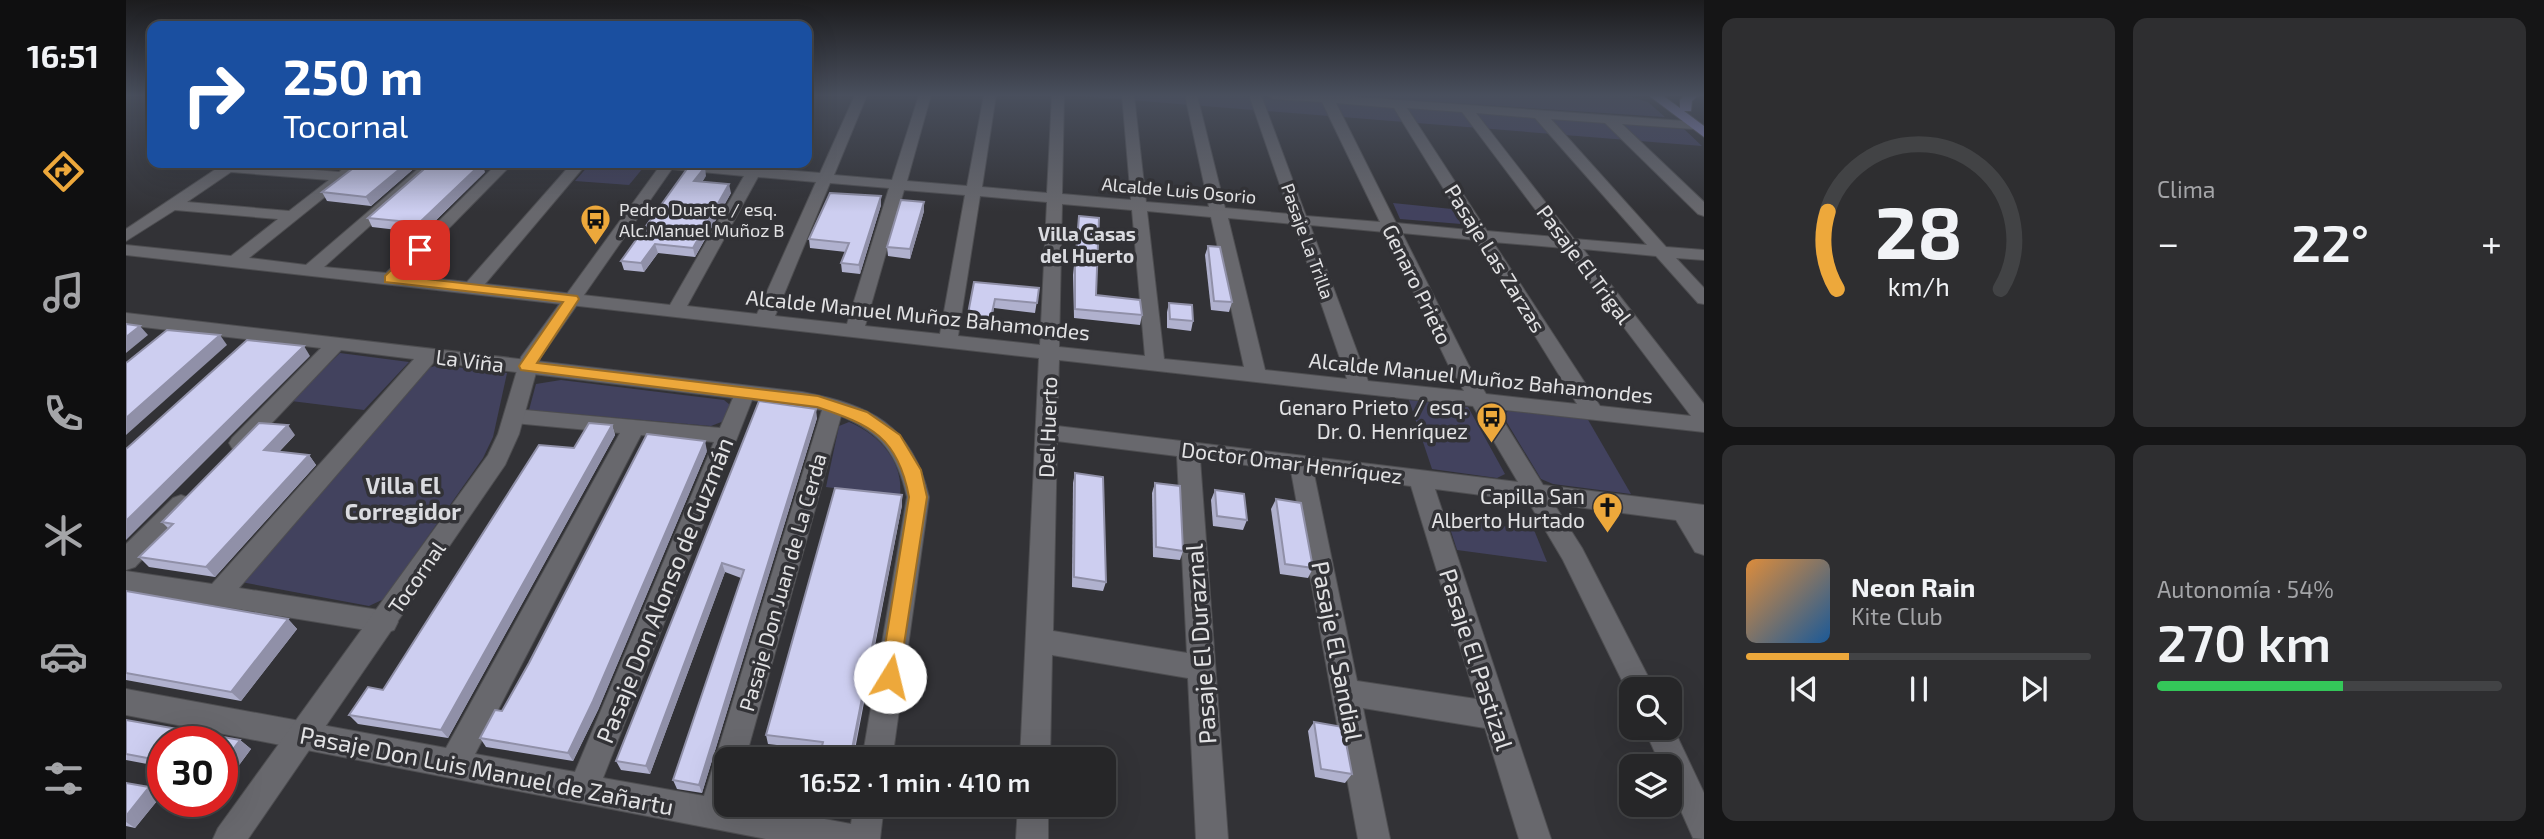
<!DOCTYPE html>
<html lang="es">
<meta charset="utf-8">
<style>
body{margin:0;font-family:"Exo 2",sans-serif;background:#2e2e30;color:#f1f3f6;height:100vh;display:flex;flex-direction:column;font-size:26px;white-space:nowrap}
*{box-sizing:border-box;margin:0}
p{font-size:23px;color:#a4a5a8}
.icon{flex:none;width:38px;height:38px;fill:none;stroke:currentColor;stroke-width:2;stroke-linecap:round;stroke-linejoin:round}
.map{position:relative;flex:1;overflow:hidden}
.drawer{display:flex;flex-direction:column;gap:18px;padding:18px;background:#151516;width:840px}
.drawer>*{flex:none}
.top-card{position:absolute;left:21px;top:21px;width:665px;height:147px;border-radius:14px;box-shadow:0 7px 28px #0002,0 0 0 2px #424345;background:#1a4fa0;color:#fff;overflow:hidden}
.controls{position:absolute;left:1493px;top:677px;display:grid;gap:14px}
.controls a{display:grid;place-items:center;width:63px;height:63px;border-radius:14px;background:#262628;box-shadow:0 7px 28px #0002,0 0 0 2px #424345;font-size:35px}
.speed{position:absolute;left:21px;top:726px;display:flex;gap:14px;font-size:35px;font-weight:700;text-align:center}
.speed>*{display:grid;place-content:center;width:91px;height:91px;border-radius:50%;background:#262628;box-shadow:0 7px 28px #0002,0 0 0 2px #424345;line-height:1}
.speed .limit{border:10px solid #d22;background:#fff;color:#111}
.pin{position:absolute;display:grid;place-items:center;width:60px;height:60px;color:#fff;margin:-30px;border-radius:14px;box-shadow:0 4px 10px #0006}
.me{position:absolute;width:77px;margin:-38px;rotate:9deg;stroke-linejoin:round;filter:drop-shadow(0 0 5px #0008)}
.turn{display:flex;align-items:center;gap:24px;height:147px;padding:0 21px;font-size:32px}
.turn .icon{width:91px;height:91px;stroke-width:2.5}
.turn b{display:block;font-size:49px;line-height:60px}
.big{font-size:52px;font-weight:600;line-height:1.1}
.drawer .widget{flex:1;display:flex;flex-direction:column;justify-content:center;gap:10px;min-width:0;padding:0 24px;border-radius:14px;background:#2e2e30}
.drawer .dial{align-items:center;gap:0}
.dial svg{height:182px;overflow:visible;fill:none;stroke:#424345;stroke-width:7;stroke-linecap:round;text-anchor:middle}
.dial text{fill:#f1f3f6;stroke:none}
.song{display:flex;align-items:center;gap:21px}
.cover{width:84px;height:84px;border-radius:10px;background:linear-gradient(135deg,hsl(30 70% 55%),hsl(210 70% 35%))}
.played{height:7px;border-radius:4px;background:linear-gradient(90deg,#eda83b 30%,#424345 30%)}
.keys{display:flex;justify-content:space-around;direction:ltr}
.heat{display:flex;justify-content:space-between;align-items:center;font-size:38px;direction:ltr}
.charge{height:10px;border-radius:5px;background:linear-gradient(90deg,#34c759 54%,#424345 0)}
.drawer .tiles{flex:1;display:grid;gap:18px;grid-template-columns:repeat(2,1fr)}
.trip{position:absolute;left:588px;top:747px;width:402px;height:70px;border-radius:14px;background:#262628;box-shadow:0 7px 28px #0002,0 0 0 2px #424345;font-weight:600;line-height:70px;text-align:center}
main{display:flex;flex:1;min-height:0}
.menu{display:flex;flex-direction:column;width:126px;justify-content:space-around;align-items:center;background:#0f0f10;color:#a4a5a8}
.menu .icon{width:49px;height:49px}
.menu .active{color:#eda83b}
.menu b{font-size:32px;color:#f1f3f6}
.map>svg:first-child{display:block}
.green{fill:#42425e}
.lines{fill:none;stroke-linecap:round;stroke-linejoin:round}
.street-casing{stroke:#4e4e51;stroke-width:2}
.secondary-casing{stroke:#4e4e51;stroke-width:2}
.primary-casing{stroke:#4e4e51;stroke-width:2}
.street{fill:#68686d;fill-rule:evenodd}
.secondary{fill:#68686d;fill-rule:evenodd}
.primary{fill:#8b88c1;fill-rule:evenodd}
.wall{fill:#b0b1ce}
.shaded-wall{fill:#9090a8}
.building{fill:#cdcef0;stroke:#9090a8;stroke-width:2}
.route{fill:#eda83b;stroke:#9a6d26;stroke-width:2}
.labels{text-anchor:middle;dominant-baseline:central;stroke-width:7;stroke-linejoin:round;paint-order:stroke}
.far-street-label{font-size:18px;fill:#e2e2e4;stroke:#323236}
.far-poi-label{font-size:18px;fill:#e2e2e4;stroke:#323236;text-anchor:start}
.far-neighbourhood-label{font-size:19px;font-weight:bold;fill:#dadbe0;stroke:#323236}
.street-label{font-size:21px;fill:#e2e2e4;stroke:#323236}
.poi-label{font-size:21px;fill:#e2e2e4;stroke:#323236;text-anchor:end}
.neighbourhood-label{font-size:23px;font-weight:bold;fill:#dadbe0;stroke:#323236}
.near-street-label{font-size:24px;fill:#e2e2e4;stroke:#323236}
</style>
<main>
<nav class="menu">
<b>16:51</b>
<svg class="icon active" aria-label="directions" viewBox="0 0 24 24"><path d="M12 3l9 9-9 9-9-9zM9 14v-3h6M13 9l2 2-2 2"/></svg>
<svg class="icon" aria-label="music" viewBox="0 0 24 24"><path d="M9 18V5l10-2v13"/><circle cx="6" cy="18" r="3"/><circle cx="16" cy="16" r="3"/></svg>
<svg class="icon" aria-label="phone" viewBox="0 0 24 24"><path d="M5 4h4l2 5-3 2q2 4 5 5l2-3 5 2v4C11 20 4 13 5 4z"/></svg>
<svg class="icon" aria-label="climate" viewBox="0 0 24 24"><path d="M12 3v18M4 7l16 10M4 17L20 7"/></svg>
<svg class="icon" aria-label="car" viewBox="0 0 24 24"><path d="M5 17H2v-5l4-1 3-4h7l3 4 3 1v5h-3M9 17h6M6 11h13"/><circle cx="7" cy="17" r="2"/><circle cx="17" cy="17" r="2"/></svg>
<svg class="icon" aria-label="filters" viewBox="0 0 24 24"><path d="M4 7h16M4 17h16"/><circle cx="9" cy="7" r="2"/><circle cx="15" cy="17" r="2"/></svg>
</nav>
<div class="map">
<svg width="1578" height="839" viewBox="0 0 1578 839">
<rect width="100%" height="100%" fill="#323236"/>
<g class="green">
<polygon points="941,95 1103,95 1558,129 1576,146"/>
<polygon points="1207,95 1499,95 1522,102 1539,117"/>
<polygon points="464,164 517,168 503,185 449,181"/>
<polygon points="1267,203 1326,209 1335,224 1274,219"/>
<polygon points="214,353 283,362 238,410 165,401"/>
<polygon points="312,365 381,373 367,437 357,458 258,599 243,606 115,582 303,368"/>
<polygon points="435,380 598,400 604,405 598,421 585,426 403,410 410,384"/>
<polygon points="1283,400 1342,407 1379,474 1371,478 1306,469"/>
<polygon points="1382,411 1461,418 1505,494 1427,484 1415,479 1377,416"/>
<path d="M723 422C754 435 778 462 774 497L700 487 713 426Z"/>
<polygon points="1321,519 1408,530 1421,562 1331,550"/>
</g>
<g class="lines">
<defs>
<g id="street">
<path d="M729 95H741L708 175 766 180 793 95H805L781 181 841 186 858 95H870L856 187 921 193 926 95H938L936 194 1005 200 996 95H1008L1020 202 1083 207 1059 95H1071L1099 208 1164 214 1123 95H1135L1180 216 1254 222 1196 102 1147 99 1141 95H1205L1572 122V128L1567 129 1496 124 1578 202V216L1572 214 1479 123 1425 119 1540 247 1578 250V260L1550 258 1578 288V304L1572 303 1530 256 1457 249 1578 404V432L1370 409 1417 485 1578 505V555L1569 552 1550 520 1428 504 1456 548 1529 690H1505V699L1437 560 1402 501 1309 489 1425 839H1393L1359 728 1237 708 1264 839H1232L1165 471 1074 459 1102 839H1070L1062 678 926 655 924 760H894L913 358 0 255V245L105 256 152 219 49 210 0 241V229L99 163 213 172 225 163H241L123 258 180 265 299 163H314L198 267 260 273 372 163H387L277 275 341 282 446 163H461L359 284 544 305 618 176 524 167 517 163H571L622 167 625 163H639L636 168 694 173ZM1210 103 1268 108 1343 230 1270 223ZM1281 108 1336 112 1430 237 1361 231ZM1350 113 1409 118 1521 245 1448 239ZM105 172 203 180 163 211 61 202ZM632 177 690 182 631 314 561 306ZM704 183 763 188 721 324 649 316ZM778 190 839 195 814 334 739 326ZM854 196 921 202 914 345 832 336ZM936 204 1006 210 1019 356 933 347ZM1021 211 1085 217 1118 367 1038 359ZM1102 218 1168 224 1221 379 1139 370ZM1184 225 1259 232 1322 364 1338 391 1242 381ZM1276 233 1350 240 1451 404 1360 394 1342 364ZM1367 242 1438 248 1565 416 1474 406ZM933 360 1347 406 1392 482 931 426ZM931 441 1051 456 1061 653 927 631ZM1188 474 1285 486 1350 699 1231 681Z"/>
<path d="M0 313 676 392C744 405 786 424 803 497L766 760H736L781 497C771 454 756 433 715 416L619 760H600V805H624L725 824 728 805H758L754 839H640L0 715V689L320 748 494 433 388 423 381 421 378 416 381 411 388 409 594 428 607 398 308 362 113 588 259 611 268 614 272 622 268 630 259 633 0 591V571L86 584 288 359 215 350 122 448 114 451 106 448 103 443 106 438 195 348 0 325ZM626 400 696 410 578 796 477 778ZM515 435 588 442 449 772 349 754Z"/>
<polygon points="55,495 63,498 67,504 63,510 9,567 0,570 0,544 47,498"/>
<polygon points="1544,721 1578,793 1578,839 1567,838 1544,786 1544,766 1535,766 1518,728 1544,728"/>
<polygon points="892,805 922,805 922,839 890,839"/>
</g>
<polygon id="secondary" points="536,163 550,163 414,358 393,434 379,465 122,839 87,839 92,828 362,455 372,434 395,357"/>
<polygon id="primary" points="1522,95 1536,95 1554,108 1554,100 1559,95 1573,95 1566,101 1565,111 1558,111 1578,126 1578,137"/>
</defs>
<use href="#street" class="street-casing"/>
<use href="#secondary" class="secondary-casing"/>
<use href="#primary" class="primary-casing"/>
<use href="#street" class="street"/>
<use href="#secondary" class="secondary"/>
<use href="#primary" class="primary"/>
</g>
<g class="wall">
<polygon points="234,163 291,163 292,165 245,206 201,201 196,192"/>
<polygon points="359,172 297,233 246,227 242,218"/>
<polygon points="580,176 576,182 605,193 569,257 532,253 518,272 498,270 495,261"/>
<polygon points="755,196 755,205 734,274 716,272 715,263 720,252 684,248 683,239"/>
<polygon points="798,202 798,211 784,259 762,256 761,247"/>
<polygon points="953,216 970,295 1016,315 1014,325 948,318 947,275"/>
<polygon points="1082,246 1106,302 1103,312 1085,310 1079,255"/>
<polygon points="848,282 913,288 909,313 868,308 863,331 841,329 841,319"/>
<polygon points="1043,303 1067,321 1065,331 1041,328 1041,312"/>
<polygon points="633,401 691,418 576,793 551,789 547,780 615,578 599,572 524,774 495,770 490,761"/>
<polygon points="486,425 489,435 322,738 232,724 223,715 257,690 448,448"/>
<polygon points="169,435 153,452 183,455 190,465 89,577 23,567 13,557 42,528 36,522"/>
<polygon points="581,451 472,710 447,761 360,747 354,738"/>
<polygon points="949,473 980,582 977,591 946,587 947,483"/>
<polygon points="1029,483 1057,551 1054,560 1027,557 1026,493"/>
<polygon points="1089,490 1121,520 1117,530 1087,526 1085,500"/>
<polygon points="776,495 776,505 727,760 696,758 695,750 642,744 640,735"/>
<polygon points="1150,499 1187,568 1182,578 1154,574 1145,509"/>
<polygon points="0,591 162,619 171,629 115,701 0,680"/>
<polygon points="0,720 114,740 125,749 102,780 96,778 96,742 37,742 37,767 0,760"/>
<polygon points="1188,722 1226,774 1219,783 1189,777 1182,731"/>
<polygon points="0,783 23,787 35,796 9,828 0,826"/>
</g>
<g class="shaded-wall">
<polygon points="281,163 291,163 292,165 245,206 240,197"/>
<polygon points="356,163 359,172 297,233 293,223"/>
<polygon points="579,167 580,176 570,190 568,181"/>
<polygon points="603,184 605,193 569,257 567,248"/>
<polygon points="755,196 755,205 734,274 733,265"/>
<polygon points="798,202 798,211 784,259 784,249"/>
<polygon points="529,244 532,253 518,272 515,263"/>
<polygon points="869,299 868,308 863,331 864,322"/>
<polygon points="14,326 22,335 0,353 0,337"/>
<polygon points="94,335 101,345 0,435 0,418"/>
<polygon points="178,346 184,356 0,540 0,521"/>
<polygon points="690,409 691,418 576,793 573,785"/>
<polygon points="162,425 169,435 145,460 138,450"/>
<polygon points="486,425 489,435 322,738 315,730"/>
<polygon points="579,441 581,451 472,710 447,761 442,753"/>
<polygon points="183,455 190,465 89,577 80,567"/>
<polygon points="776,495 776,505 726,760 725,754"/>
<polygon points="596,563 599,572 524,774 520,766"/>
<polygon points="162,619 171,629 115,701 105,692"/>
<polygon points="114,740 125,749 102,780 96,775 96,764"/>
<polygon points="23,787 35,796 9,828 0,822 0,816"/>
</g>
<g class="building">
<polygon points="234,163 281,163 240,197 196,192"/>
<polygon points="305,163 356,163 293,223 242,218"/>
<polygon points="563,166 579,167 568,181 603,184 567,248 529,244 515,263 495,261"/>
<polygon points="704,193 755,196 733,265 715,263 723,243 683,239"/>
<polygon points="775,200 798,202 784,249 761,247"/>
<polygon points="953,216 973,218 970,295 1014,300 1016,315 949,309 949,265"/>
<polygon points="1082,246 1094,247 1106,302 1088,301"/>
<polygon points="848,282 913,288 911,303 869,299 864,322 841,319"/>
<polygon points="1043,303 1066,305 1067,321 1044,319"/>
<polygon points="0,324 14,326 0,337"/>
<polygon points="41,330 94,335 0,418 0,363"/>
<polygon points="121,340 178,346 0,521 0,449"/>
<polygon points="633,401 690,409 573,785 547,780 618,570 596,563 520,766 490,761"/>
<polygon points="133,423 162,425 138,450 183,455 80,567 13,557 47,524 36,522"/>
<polygon points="463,423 486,425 315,730 223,715 242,687 257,690 413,445 448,448"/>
<polygon points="521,434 579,441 467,701 442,753 354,738 369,710 376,711 403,663"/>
<polygon points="949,473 977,477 980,582 948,577"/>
<polygon points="1029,483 1054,486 1057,551 1030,547"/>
<polygon points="709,488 776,495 725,754 695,750 697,742 640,735"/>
<polygon points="1089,490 1118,494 1121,520 1091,516"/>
<polygon points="1150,499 1175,503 1187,568 1159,564"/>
<polygon points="0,591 162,619 105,692 0,673"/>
<polygon points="0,720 114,740 96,764 96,742 37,742 37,761 0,754"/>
<polygon points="1188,722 1217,727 1226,774 1195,769"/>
<polygon points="0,783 23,787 0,816"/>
</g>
<linearGradient id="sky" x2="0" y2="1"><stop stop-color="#1c1c1e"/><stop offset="0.45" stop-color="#494f5d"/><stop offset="1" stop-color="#494f5d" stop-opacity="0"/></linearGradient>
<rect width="1578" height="212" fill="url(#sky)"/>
<path class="route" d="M294 246 300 250 274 276 451 296 453 299 411 363 692 396 741 412 774 435 795 470 801 497 772 683 764 686 757 683 754 677 783 497C772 437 745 425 691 407L395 370 393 366 437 302 259 282V276L289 247Z"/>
<defs>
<symbol id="bus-pin" viewBox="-11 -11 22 30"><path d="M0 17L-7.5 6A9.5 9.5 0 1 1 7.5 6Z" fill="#eda83b" stroke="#323236"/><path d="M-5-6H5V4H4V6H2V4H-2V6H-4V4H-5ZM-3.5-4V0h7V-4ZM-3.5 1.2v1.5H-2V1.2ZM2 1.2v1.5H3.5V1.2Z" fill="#111"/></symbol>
<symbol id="church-pin" viewBox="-11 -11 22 30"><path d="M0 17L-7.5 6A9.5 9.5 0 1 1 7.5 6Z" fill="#eda83b" stroke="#323236"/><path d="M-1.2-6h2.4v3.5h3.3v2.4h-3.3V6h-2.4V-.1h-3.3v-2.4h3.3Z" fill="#111"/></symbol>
</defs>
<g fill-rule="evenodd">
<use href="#bus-pin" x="452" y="202" width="35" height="47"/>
<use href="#bus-pin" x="1348" y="400" width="35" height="47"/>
<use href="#church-pin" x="1464" y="490" width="35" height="47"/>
</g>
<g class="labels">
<g class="far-street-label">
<text transform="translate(1053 190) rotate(5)">Alcalde Luis Osorio</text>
<text transform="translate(1182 241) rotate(70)">Pasaje La Trilla</text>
</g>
<g class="far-poi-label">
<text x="493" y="209">Pedro Duarte / esq.<tspan x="493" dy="21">Alc.Manuel Muñoz B</tspan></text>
</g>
<g class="far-neighbourhood-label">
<text x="961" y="233">Villa Casas<tspan x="961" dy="22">del Huerto</tspan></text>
</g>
<g class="street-label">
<text transform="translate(1370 258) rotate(58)">Pasaje Las Zarzas</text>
<text transform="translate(1459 264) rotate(53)">Pasaje El Trigal</text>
<text transform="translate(1292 284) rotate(64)">Genaro Prieto</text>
<text transform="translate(792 314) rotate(6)">Alcalde Manuel Muñoz Bahamondes</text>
<text transform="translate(344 360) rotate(7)">La Viña</text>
<text transform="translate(1355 377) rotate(6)">Alcalde Manuel Muñoz Bahamondes</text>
<text transform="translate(921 427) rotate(-88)">Del Huerto</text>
<text transform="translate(1166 462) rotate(7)">Doctor Omar Henríquez</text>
<text transform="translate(290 577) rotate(-55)">Tocornal</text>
<text transform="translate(656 582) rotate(-74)">Pasaje Don Juan de La Cerda</text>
</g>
<g class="poi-label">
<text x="1342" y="406">Genaro Prieto / esq.<tspan x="1342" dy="24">Dr. O. Henríquez</tspan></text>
<text x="1459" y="495">Capilla San<tspan x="1459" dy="24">Alberto Hurtado</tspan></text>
</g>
<g class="neighbourhood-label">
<text x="277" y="485">Villa El<tspan x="277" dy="26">Corregidor</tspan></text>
</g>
<g class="near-street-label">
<text transform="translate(538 590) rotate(-68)">Pasaje Don Alonso de Guzmán</text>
<text transform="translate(1074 644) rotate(-94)">Pasaje El Duraznal</text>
<text transform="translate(1212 651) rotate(79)">Pasaje El Sandial</text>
<text transform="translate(1351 659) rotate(72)">Pasaje El Pastizal</text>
<text transform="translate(361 770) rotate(11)">Pasaje Don Luis Manuel de Zañartu</text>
</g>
</g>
</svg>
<div class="controls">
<a><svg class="icon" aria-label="search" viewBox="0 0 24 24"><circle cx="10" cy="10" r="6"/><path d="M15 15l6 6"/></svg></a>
<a><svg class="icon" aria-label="layers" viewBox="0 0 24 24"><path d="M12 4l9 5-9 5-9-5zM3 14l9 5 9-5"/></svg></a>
</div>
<div class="speed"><div class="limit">30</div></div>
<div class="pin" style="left:294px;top:250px;background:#d93025"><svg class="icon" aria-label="arrive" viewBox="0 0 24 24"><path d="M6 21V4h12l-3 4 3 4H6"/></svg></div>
<svg class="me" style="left:764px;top:677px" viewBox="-20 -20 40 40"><circle r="19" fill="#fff"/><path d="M0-13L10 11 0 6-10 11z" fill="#eda83b"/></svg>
<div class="trip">16:52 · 1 min · 410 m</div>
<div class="top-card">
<div class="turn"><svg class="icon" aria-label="right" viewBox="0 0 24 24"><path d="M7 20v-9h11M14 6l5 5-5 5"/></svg><div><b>250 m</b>Tocornal</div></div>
</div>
</div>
<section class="drawer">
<div class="tiles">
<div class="widget dial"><svg viewBox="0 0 100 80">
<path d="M14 69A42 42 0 1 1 86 69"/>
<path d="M14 69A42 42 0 0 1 10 35" stroke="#eda83b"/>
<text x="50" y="56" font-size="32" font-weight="700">28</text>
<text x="50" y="72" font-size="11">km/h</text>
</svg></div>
<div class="widget"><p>Clima</p>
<div class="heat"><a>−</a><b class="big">22°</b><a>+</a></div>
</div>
<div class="widget">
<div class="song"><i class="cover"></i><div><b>Neon Rain</b><p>Kite Club</p></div></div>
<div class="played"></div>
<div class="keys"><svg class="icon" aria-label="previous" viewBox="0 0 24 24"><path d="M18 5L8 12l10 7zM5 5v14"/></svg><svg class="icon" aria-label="pause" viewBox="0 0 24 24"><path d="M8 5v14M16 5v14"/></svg><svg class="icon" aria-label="next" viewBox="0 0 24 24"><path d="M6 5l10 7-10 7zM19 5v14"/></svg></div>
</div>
<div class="widget"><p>Autonomía · 54%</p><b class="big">270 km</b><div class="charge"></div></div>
</div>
</section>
</main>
